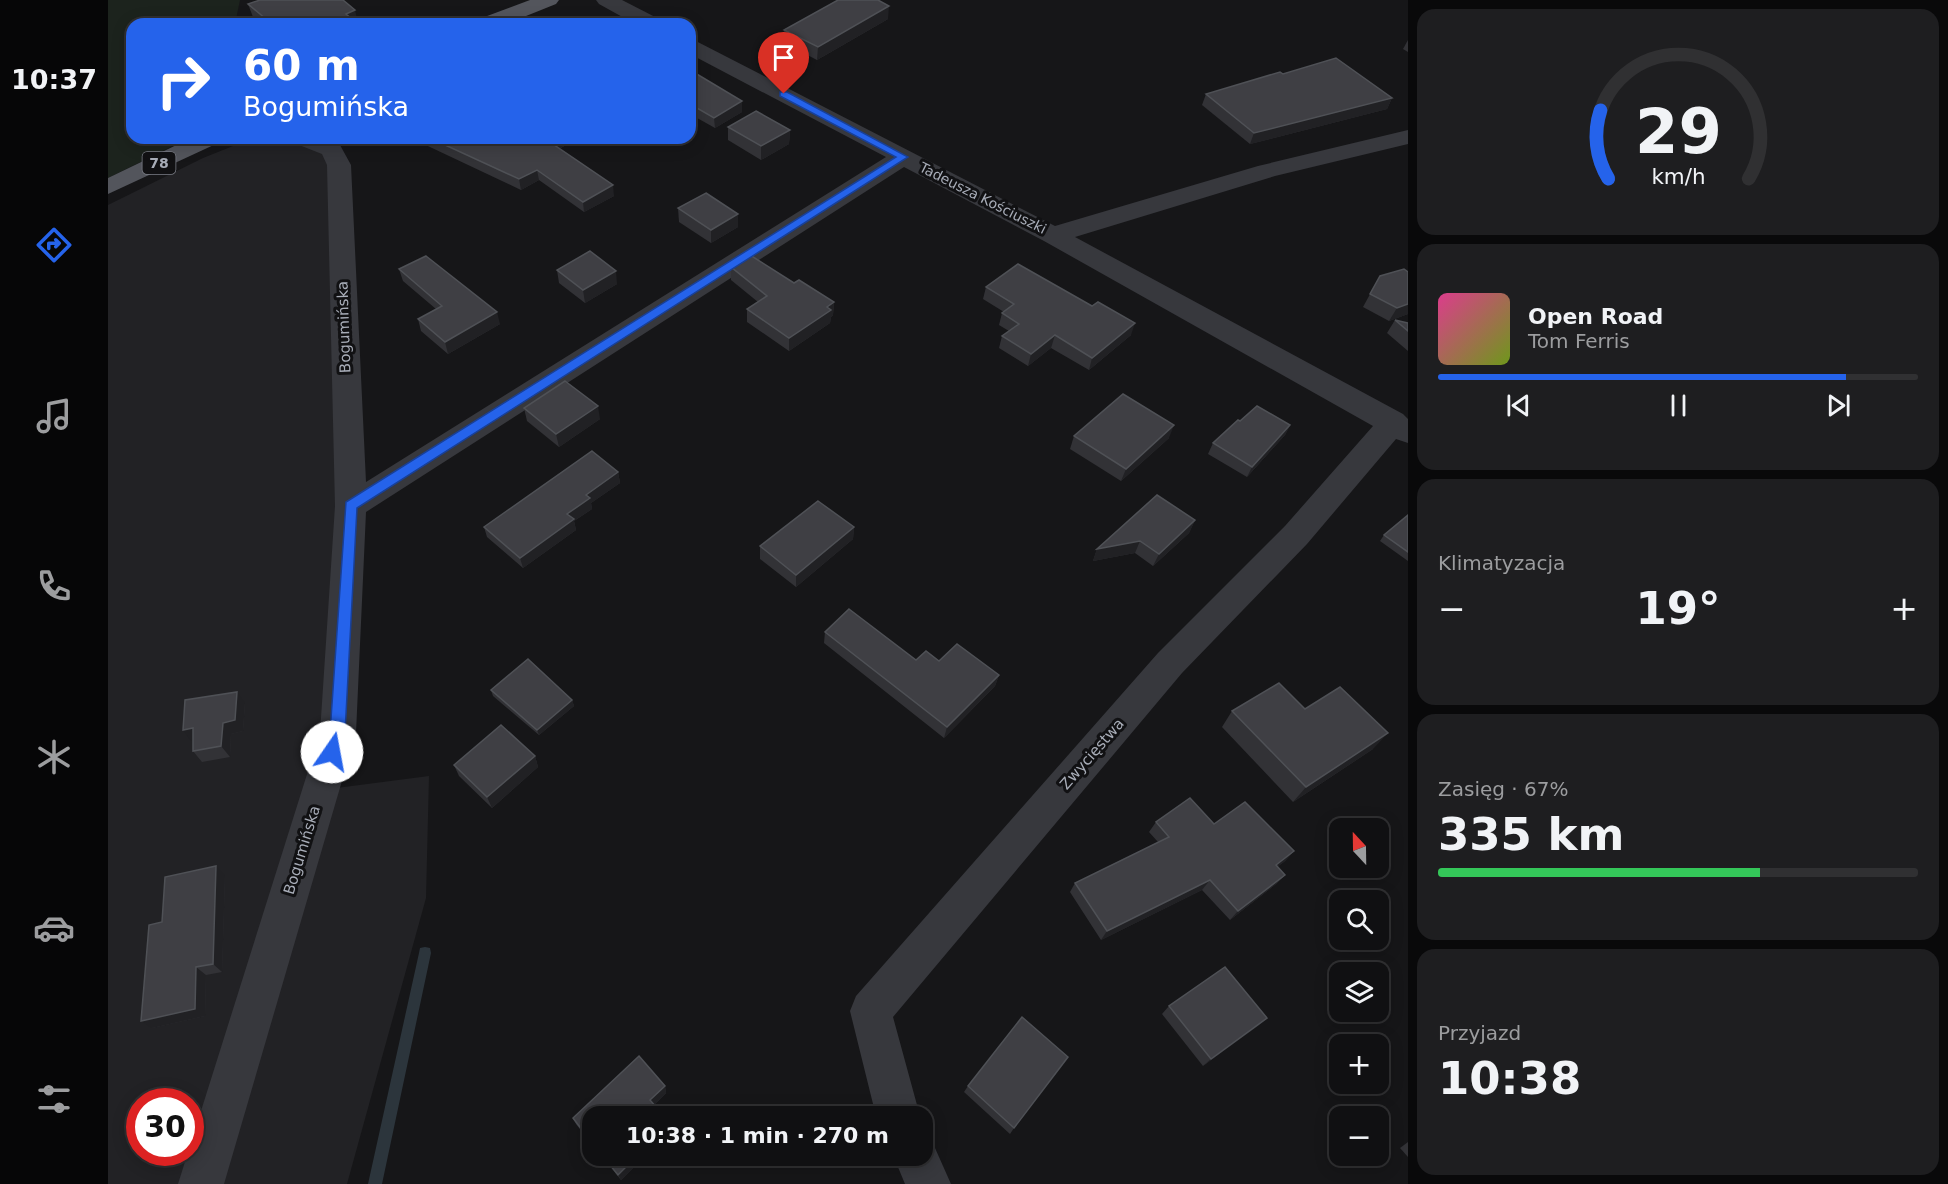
<!DOCTYPE html>
<html lang="pl">
<meta charset="utf-8">
<style>
body{margin:0;font-family:"DejaVu Sans",sans-serif;background:#1e1e20;color:#f1f3f6;height:100vh;display:flex;flex-direction:column;font-size:22px;white-space:nowrap}
*{box-sizing:border-box;margin:0}
p{font-size:20px;color:#9c9d9f}
.icon{flex:none;width:33px;height:33px;fill:none;stroke:currentColor;stroke-width:2;stroke-linecap:round;stroke-linejoin:round}
.map{position:relative;flex:1;overflow:hidden}
.drawer{display:flex;flex-direction:column;gap:9px;padding:9px;background:#09090a;width:540px}
.drawer>*{flex:none}
.guide{position:absolute;left:18px;top:18px;width:570px;height:126px;border-radius:18px;box-shadow:0 3px 15px #0003,0 0 0 2px #303032;background:#2563eb;color:#fff;overflow:hidden}
.needle{width:39px;rotate:338deg}
.controls{position:absolute;left:1221px;top:818px;display:grid;gap:12px}
.controls a{display:grid;place-items:center;width:60px;height:60px;border-radius:12px;background:#101012;box-shadow:0 3px 15px #0003,0 0 0 2px #303032;font-size:30px}
.speed{position:absolute;left:18px;top:1088px;display:flex;gap:12px;font-size:30px;font-weight:700;text-align:center}
.speed>*{display:grid;place-content:center;width:78px;height:78px;border-radius:50%;background:#101012;box-shadow:0 3px 15px #0003,0 0 0 2px #303032;line-height:1}
.speed .limit{border:9px solid #d22;background:#fff;color:#111}
.pin{position:absolute;display:grid;place-items:center;width:51px;height:51px;color:#fff;margin:-62px -26px;border-radius:50% 50% 50% 0;rotate:-45deg;box-shadow:0 0 6px #0007}
.pin .icon{rotate:45deg}
.me{position:absolute;width:66px;margin:-33px;rotate:12deg;stroke-linejoin:round;filter:drop-shadow(0 0 4px #0008)}
.turn{display:flex;align-items:center;gap:21px;height:126px;padding:0 18px;font-size:27px}
.turn .icon{width:78px;height:78px;stroke-width:2.5}
.turn b{display:block;font-size:42px;line-height:51px}
.big{font-size:45px;font-weight:700;line-height:1.1}
.drawer .tile{flex:1;display:flex;flex-direction:column;justify-content:center;gap:9px;min-width:0;padding:0 21px;border-radius:18px;background:#1e1e20}
.drawer .dial{align-items:center;gap:0}
.dial svg{height:156px;overflow:visible;fill:none;stroke:#303032;stroke-width:7;stroke-linecap:round;text-anchor:middle}
.dial text{fill:#f1f3f6;stroke:none}
.song{display:flex;align-items:center;gap:18px}
.cover{width:72px;height:72px;border-radius:9px;background:linear-gradient(135deg,hsl(330 70% 55%),hsl(80 70% 35%))}
.played{height:6px;border-radius:3px;background:linear-gradient(90deg,#2563eb 85%,#303032 85%)}
.keys{display:flex;justify-content:space-around;direction:ltr}
.heat{display:flex;justify-content:space-between;align-items:center;font-size:33px;direction:ltr}
.charge{height:9px;border-radius:4px;background:linear-gradient(90deg,#34c759 67%,#303032 0)}
.trip{position:absolute;left:474px;top:1106px;width:351px;height:60px;border-radius:18px;background:#101012;box-shadow:0 3px 15px #0003,0 0 0 2px #303032;font-weight:700;line-height:60px;text-align:center}
main{display:flex;flex:1;min-height:0}
.tab-bar{display:flex;flex-direction:column;width:108px;justify-content:space-around;align-items:center;background:#060607;color:#9c9d9f}
.tab-bar .icon{width:42px;height:42px}
.tab-bar .selected{color:#2563eb}
.tab-bar b{font-size:27px;color:#f1f3f6}
.map>svg:first-child{display:block}
.built{fill:#222225;fill-rule:evenodd}
.green{fill:#1c231d}
.lines{fill:none;stroke-linecap:round;stroke-linejoin:round}
.stream{fill:#2c353c;fill-rule:evenodd}
.street{fill:#37383d;fill-rule:evenodd}
.primary{fill:#53555c;fill-rule:evenodd}
.wall{fill:#323236}
.shaded-wall{fill:#212124}
.building{fill:#3f3f44;stroke:#4f5156;stroke-width:1.5}
.route{fill:#2563eb;stroke:#184099;stroke-width:1.5}
.labels{text-anchor:middle;dominant-baseline:central;stroke-width:6;stroke-linejoin:round;paint-order:stroke}
.shield{fill:#111113;stroke:#7b7e86;stroke-width:1.5}
.shield-label{font-size:14px;font-weight:bold;fill:#a8adb8}
.far-street-label{font-size:14px;fill:#a8adb8;stroke:#111113}
.street-label{font-size:15px;fill:#a8adb8;stroke:#111113}
</style>
<main>
<nav class="tab-bar">
<b>10:37</b>
<svg class="icon selected" aria-label="directions" viewBox="0 0 24 24"><path d="M12 3l9 9-9 9-9-9zM9 14v-3h6M13 9l2 2-2 2"/></svg>
<svg class="icon" aria-label="music" viewBox="0 0 24 24"><path d="M9 18V5l10-2v13"/><circle cx="6" cy="18" r="3"/><circle cx="16" cy="16" r="3"/></svg>
<svg class="icon" aria-label="phone" viewBox="0 0 24 24"><path d="M5 4h4l2 5-3 2q2 4 5 5l2-3 5 2v4C11 20 4 13 5 4z"/></svg>
<svg class="icon" aria-label="climate" viewBox="0 0 24 24"><path d="M12 3v18M4 7l16 10M4 17L20 7"/></svg>
<svg class="icon" aria-label="car" viewBox="0 0 24 24"><path d="M5 17H2v-5l4-1 3-4h7l3 4 3 1v5h-3M9 17h6M6 11h13"/><circle cx="7" cy="17" r="2"/><circle cx="17" cy="17" r="2"/></svg>
<svg class="icon" aria-label="filters" viewBox="0 0 24 24"><path d="M4 7h16M4 17h16"/><circle cx="9" cy="7" r="2"/><circle cx="15" cy="17" r="2"/></svg>
</nav>
<div class="map">
<svg width="1300" height="1184" viewBox="0 0 1300 1184">
<rect width="100%" height="100%" fill="#161618"/>
<path class="built" d="M145 138H194L224 150 238 381 213 790 321 776 318 898 239 1184H0V205L95 158ZM32 1101H82V1152H32Z"/>
<polygon class="green" points="0,0 132,0 127,24 24,24 24,138 81,138 0,178"/>
<g class="lines">
<polygon class="stream" points="317,947 322,948 323,953 274,1184 260,1184 311,953 312,948"/>
<g class="street">
<polygon points="488,0 514,0 551,19 554,24 527,24 491,4"/>
<polygon points="582,38 947,226 1150,166 1300,130 1300,144 1167,176 967,237 1295,414 1300,419 1300,443 1288,439 1199,544 1074,673 785,1017 812,1116 768,1116 742,1011 748,996 1050,653 1177,526 1265,426 936,241 796,167 258,512 248,733 116,1184 70,1184 212,733 227,506 219,165 214,154 186,143 182,138 215,138 232,145 243,165 258,482 778,157 582,54"/>
<polygon points="814,1136 823,1139 843,1184 797,1184 785,1155 814,1155"/>
</g>
<g class="primary">
<polygon points="422,0 451,0 448,4 398,24 368,24 371,19"/>
<polygon points="83,138 114,138 110,143 0,194 0,178"/>
</g>
</g>
<g class="wall">
<polygon points="140,4 250,23 249,23 250,24 154,24 145,17"/>
<polygon points="780,19 709,60 676,43 676,30"/>
<polygon points="1300,40 1300,52 1295,49"/>
<polygon points="582,70 634,112 607,128 582,114"/>
<polygon points="1175,74 1284,98 1279,109 1142,144 1094,105 1098,94"/>
<polygon points="620,127 682,130 681,144 653,160 620,140"/>
<polygon points="305,138 471,138 451,149 506,196 476,212 431,180 413,190 305,139"/>
<polygon points="570,208 630,214 630,227 603,243 571,222"/>
<polygon points="623,267 686,283 726,302 725,315 723,317 722,323 681,351 639,322 639,309 650,302 623,280"/>
<polygon points="291,269 392,324 340,354 313,331 310,319 328,309 295,281"/>
<polygon points="449,270 509,284 477,303 451,283"/>
<polygon points="1300,272 1300,314 1281,321 1255,307 1272,276"/>
<polygon points="878,287 1023,335 981,370 943,348 920,366 891,348 894,336 901,331 891,325 894,313 896,312 875,299"/>
<polygon points="1287,320 1300,323 1300,351 1279,333"/>
<polygon points="416,408 492,419 451,447 419,421"/>
<polygon points="1132,421 1182,425 1177,435 1139,477 1100,454 1105,443"/>
<polygon points="966,436 1061,438 1013,481 962,449"/>
<polygon points="510,472 512,483 483,503 484,509 466,521 468,530 415,568 379,537 376,527"/>
<polygon points="1300,515 1300,561 1272,541 1276,535"/>
<polygon points="1087,520 1081,533 1045,566 1027,553 985,561 989,549"/>
<polygon points="746,527 745,539 688,587 652,559 652,546"/>
<polygon points="717,632 808,660 831,661 891,675 887,686 836,738 716,643"/>
<polygon points="383,690 464,700 466,706 431,735 385,696"/>
<polygon points="137,703 135,731 123,734 122,757 94,762 85,751 85,740 83,741"/>
<polygon points="1197,709 1265,749 1185,802 1114,727 1124,711"/>
<polygon points="427,756 430,767 384,808 351,776 346,765"/>
<polygon points="1048,822 1106,824 1186,851 1177,861 1169,867 1177,875 1168,884 1122,920 1094,890 993,940 962,892 967,883 1050,842 1041,832"/>
<polygon points="117,876 114,972 98,975 97,1016 44,1028 54,922"/>
<polygon points="1061,1006 1159,1018 1095,1066 1054,1014"/>
<polygon points="557,1086 558,1093 546,1105 484,1116 484,1145 468,1124 465,1118"/>
<polygon points="860,1086 906,1128 902,1134 856,1092"/>
<polygon points="1300,1142 1300,1157 1292,1148"/>
<polygon points="493,1155 538,1155 513,1180"/>
</g>
<g class="shaded-wall">
<polygon points="781,6 780,19 709,60 710,47"/>
<polygon points="247,10 250,23 247,24 238,14"/>
<polygon points="179,20 180,24 167,24"/>
<polygon points="1284,98 1279,109 1142,144 1146,133"/>
<polygon points="634,101 634,112 607,128 606,118"/>
<polygon points="682,130 681,144 653,160 653,146"/>
<polygon points="450,138 471,138 443,153 442,142"/>
<polygon points="429,170 431,180 413,190 411,179"/>
<polygon points="505,185 506,196 476,212 475,202"/>
<polygon points="630,214 630,227 603,243 603,230"/>
<polygon points="508,271 509,284 477,303 475,290"/>
<polygon points="726,302 725,315 723,317 722,323 681,351 681,338 719,307"/>
<polygon points="1300,304 1300,314 1281,321 1289,308"/>
<polygon points="389,312 392,324 340,354 337,342"/>
<polygon points="1027,323 1023,335 981,370 984,358"/>
<polygon points="947,335 943,348 920,366 923,354"/>
<polygon points="490,406 492,419 451,447 448,434"/>
<polygon points="1066,425 1061,438 1013,481 1018,469"/>
<polygon points="1182,425 1177,435 1139,477 1144,467"/>
<polygon points="510,472 512,483 483,503 484,509 466,521 468,530 415,568 412,558 478,495"/>
<polygon points="1087,520 1081,533 1045,566 1051,554"/>
<polygon points="746,527 745,539 688,587 688,575"/>
<polygon points="1032,541 1027,553 985,561 989,549"/>
<polygon points="891,675 887,686 836,738 839,727"/>
<polygon points="129,692 137,703 135,731 123,734 122,757 113,746 115,723"/>
<polygon points="464,700 466,706 431,735 429,730"/>
<polygon points="85,728 94,739 83,741 75,730"/>
<polygon points="1280,733 1265,749 1185,802 1198,787"/>
<polygon points="427,756 430,767 384,808 379,797"/>
<polygon points="1186,851 1177,861 1159,875 1168,865"/>
<polygon points="108,866 117,876 114,972 105,964"/>
<polygon points="1177,875 1168,884 1122,920 1130,911"/>
<polygon points="1102,880 1094,890 993,940 999,931"/>
<polygon points="88,967 98,975 97,1016 44,1028 33,1021"/>
<polygon points="1159,1018 1150,1026 1095,1066 1103,1059"/>
<polygon points="557,1086 558,1093 544,1107 542,1100"/>
<polygon points="530,1155 538,1155 513,1180 510,1175"/>
</g>
<g class="building">
<polygon points="152,0 235,0 247,10 238,14 250,24 183,24 179,20 167,24 164,24 140,4"/>
<polygon points="730,0 770,0 781,6 710,47 676,30"/>
<polygon points="490,19 497,24 477,24"/>
<polygon points="1228,58 1284,98 1146,133 1098,94 1172,72 1175,74"/>
<polygon points="582,70 634,101 606,118 582,104"/>
<polygon points="648,111 682,130 653,146 620,127"/>
<polygon points="322,138 450,138 442,142 505,185 475,202 429,170 411,179"/>
<polygon points="598,193 630,214 603,230 570,208"/>
<polygon points="482,251 508,271 475,290 449,270"/>
<polygon points="642,255 686,283 691,280 726,302 719,307 723,310 681,338 639,309 659,296 623,267"/>
<polygon points="318,256 389,312 337,342 310,319 334,306 291,269"/>
<polygon points="910,264 984,306 990,302 1027,323 984,358 947,335 923,354 894,336 911,324 894,313 906,304 878,287"/>
<polygon points="1296,269 1300,272 1300,304 1289,308 1262,294 1272,276"/>
<polygon points="1287,320 1300,323 1300,331"/>
<polygon points="457,381 490,406 448,434 416,408"/>
<polygon points="1015,394 1066,425 1018,469 966,436"/>
<polygon points="1149,406 1182,425 1144,467 1105,443 1130,420 1132,421"/>
<polygon points="484,451 510,472 478,495 482,498 459,514 466,519 412,558 376,527"/>
<polygon points="1049,495 1087,520 1051,554 1032,541 989,549"/>
<polygon points="710,501 746,527 688,575 652,546"/>
<polygon points="1300,515 1300,552 1276,535"/>
<polygon points="741,609 808,660 818,651 831,661 849,644 891,675 839,727 717,632"/>
<polygon points="420,659 464,700 429,730 383,690"/>
<polygon points="1171,683 1197,709 1232,687 1280,733 1198,787 1124,711"/>
<polygon points="129,692 127,720 115,723 113,746 85,751 85,728 75,730 77,700"/>
<polygon points="393,725 427,756 379,797 346,765"/>
<polygon points="1082,798 1106,824 1137,802 1186,851 1168,865 1177,875 1130,911 1102,880 999,931 967,883 1061,837 1048,822"/>
<polygon points="108,866 105,964 88,967 87,1009 33,1021 41,925 54,922 57,877"/>
<polygon points="1117,967 1159,1018 1103,1059 1061,1006"/>
<polygon points="914,1017 960,1057 906,1128 860,1086"/>
<polygon points="531,1056 557,1086 542,1100 556,1116 484,1116 484,1143 465,1118"/>
<polygon points="494,1155 530,1155 510,1175"/>
</g>
<polygon class="route" points="672,92 679,92 800,157 249,508 237,733 229,757 218,757 216,752 222,733 238,502 788,157 672,96"/>
<g class="labels">
<rect class="shield" x="34.5" y="152" width="33" height="22" rx="4.5"/>
<g class="shield-label">
<text x="51" y="163">78</text>
</g>
<g class="far-street-label">
<text transform="translate(875 198) rotate(27)">Tadeusza Kościuszki</text>
</g>
<g class="street-label">
<text transform="translate(236 327) rotate(-92)">Bogumińska</text>
<text transform="translate(984 754) rotate(-49)">Zwycięstwa</text>
<text transform="translate(194 850) rotate(-73)">Bogumińska</text>
</g>
</g>
</svg>
<div class="controls">
<a><svg class="needle" viewBox="-14 -14 28 28"><path d="M0-13l5 13h-10z" fill="#e53935"/><path d="M0 13l5-13h-10z" fill="#9c9d9f"/></svg></a>
<a><svg class="icon" aria-label="search" viewBox="0 0 24 24"><circle cx="10" cy="10" r="6"/><path d="M15 15l6 6"/></svg></a>
<a><svg class="icon" aria-label="layers" viewBox="0 0 24 24"><path d="M12 4l9 5-9 5-9-5zM3 14l9 5 9-5"/></svg></a>
<a>+</a>
<a>−</a>
</div>
<div class="speed"><div class="limit">30</div></div>
<div class="pin" style="left:676px;top:94px;background:#d93025"><svg class="icon" aria-label="arrive" viewBox="0 0 24 24"><path d="M6 21V4h12l-3 4 3 4H6"/></svg></div>
<svg class="me" style="left:224px;top:752px" viewBox="-20 -20 40 40"><circle r="19" fill="#fff"/><path d="M0-13L10 11 0 6-10 11z" fill="#2563eb"/></svg>
<div class="trip">10:38 · 1 min · 270 m</div>
<div class="guide">
<div class="turn"><svg class="icon" aria-label="right" viewBox="0 0 24 24"><path d="M7 20v-9h11M14 6l5 5-5 5"/></svg><div><b>60 m</b>Bogumińska</div></div>
</div>
</div>
<section class="drawer">
<div class="tile dial"><svg viewBox="0 0 100 80">
<path d="M14 69A42 42 0 1 1 86 69"/>
<path d="M14 69A42 42 0 0 1 10 34" stroke="#2563eb"/>
<text x="50" y="56" font-size="32" font-weight="700">29</text>
<text x="50" y="72" font-size="11">km/h</text>
</svg></div>
<div class="tile">
<div class="song"><i class="cover"></i><div><b>Open Road</b><p>Tom Ferris</p></div></div>
<div class="played"></div>
<div class="keys"><svg class="icon" aria-label="previous" viewBox="0 0 24 24"><path d="M18 5L8 12l10 7zM5 5v14"/></svg><svg class="icon" aria-label="pause" viewBox="0 0 24 24"><path d="M8 5v14M16 5v14"/></svg><svg class="icon" aria-label="next" viewBox="0 0 24 24"><path d="M6 5l10 7-10 7zM19 5v14"/></svg></div>
</div>
<div class="tile"><p>Klimatyzacja</p>
<div class="heat"><a>−</a><b class="big">19°</b><a>+</a></div>
</div>
<div class="tile"><p>Zasięg · 67%</p><b class="big">335 km</b><div class="charge"></div></div>
<div class="tile"><p>Przyjazd</p><b class="big">10:38</b></div>
</section>
</main>
